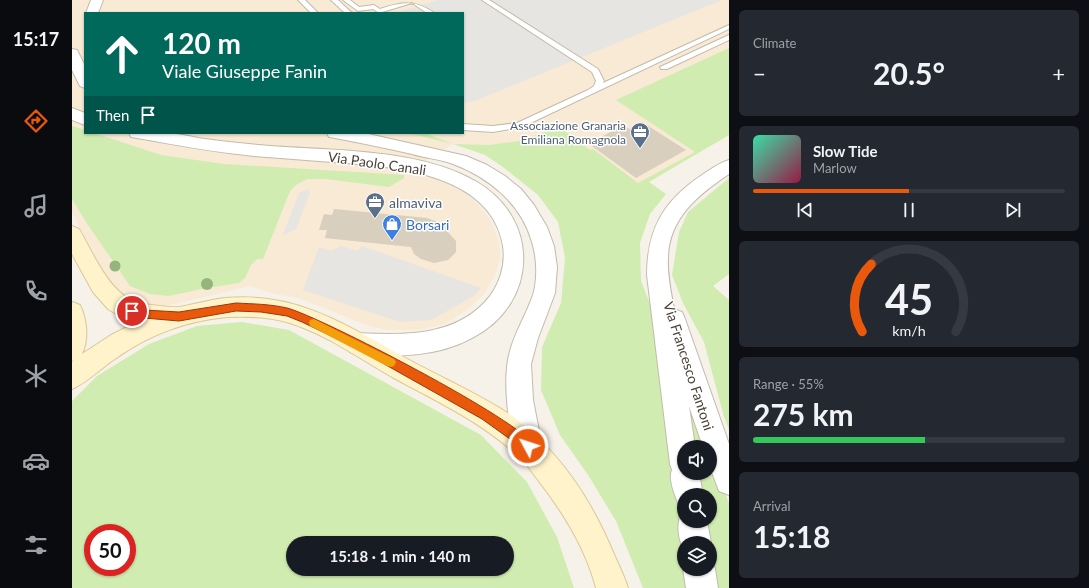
<!DOCTYPE html>
<meta charset="utf-8">
<style>
body{margin:0;font-family:Lato,sans-serif;background:#242831;color:#f1f3f6;height:100vh;display:flex;flex-direction:column;font-size:15px;white-space:nowrap}
*{box-sizing:border-box;margin:0}
p{font-size:13px;color:#9ea1a6}
.icon{flex:none;width:22px;height:22px;fill:none;stroke:currentColor;stroke-width:2;stroke-linecap:round;stroke-linejoin:round}
.map{position:relative;flex:1;overflow:hidden}
.drawer{display:flex;flex-direction:column;gap:10px;padding:10px;background:#0d0f14;width:360px}
.drawer>*{flex:none}
.hud{position:absolute;left:12px;top:12px;width:380px;height:122px;border-radius:0px;box-shadow:0 1px 3px #0004;background:#00695c;color:#fff;overflow:hidden}
.controls{position:absolute;left:605px;top:440px;display:grid;gap:8px}
.controls a{display:grid;place-items:center;width:40px;height:40px;border-radius:50%;background:#171b24;box-shadow:0 1px 3px #0004;font-size:20px}
.speed{position:absolute;left:12px;top:524px;display:flex;gap:8px;font-size:20px;font-weight:700;text-align:center}
.speed>*{display:grid;place-content:center;width:52px;height:52px;border-radius:50%;background:#171b24;box-shadow:0 1px 3px #0004;line-height:1}
.speed .limit{border:6px solid #d22;background:#fff;color:#111}
.pin{position:absolute;display:grid;place-items:center;width:34px;height:34px;color:#fff;margin:-17px;border:2px solid #fff;border-radius:50%;box-shadow:0 1px 4px #0007}
.me{position:absolute;width:44px;margin:-22px;rotate:310deg;stroke-linejoin:round;filter:drop-shadow(0 0 3px #0008)}
.turn{display:flex;align-items:center;gap:14px;height:84px;padding:0 12px;font-size:18px}
.turn .icon{width:52px;height:52px;stroke-width:2.5}
.turn b{display:block;font-size:28px;line-height:34px}
.then{display:flex;align-items:center;height:38px;padding:0 12px;background:#0003;gap:8px;font-size:15px}
.big{font-size:30px;font-weight:700;line-height:1.1}
.drawer .tile{flex:1;display:flex;flex-direction:column;justify-content:center;gap:6px;min-width:0;padding:0 14px;border-radius:6px;background:#242831}
.drawer .dial{align-items:center;gap:0}
.dial svg{height:104px;overflow:visible;fill:none;stroke:#363941;stroke-width:7;stroke-linecap:round;text-anchor:middle}
.dial text{fill:#f1f3f6;stroke:none}
.song{display:flex;align-items:center;gap:12px}
.cover{width:48px;height:48px;border-radius:6px;background:linear-gradient(135deg,hsl(160 70% 55%),hsl(340 70% 35%))}
.played{height:4px;border-radius:2px;background:linear-gradient(90deg,#ea580c 50%,#363941 50%)}
.keys{display:flex;justify-content:space-around;direction:ltr}
.heat{display:flex;justify-content:space-between;align-items:center;font-size:22px;direction:ltr}
.charge{height:6px;border-radius:3px;background:linear-gradient(90deg,#34c759 55%,#363941 0)}
.trip{position:absolute;left:214px;top:536px;width:228px;height:40px;border-radius:20px;background:#171b24;box-shadow:0 1px 3px #0004;font-weight:700;line-height:40px;text-align:center}
main{display:flex;flex:1;min-height:0}
.tabs{display:flex;flex-direction:column;width:72px;justify-content:space-around;align-items:center;background:#090b0e;color:#9ea1a6}
.tabs .icon{width:28px;height:28px}
.tabs .selected{color:#ea580c}
.tabs b{font-size:18px;color:#f1f3f6}
.map>svg:first-child{display:block}
.commercial{fill:#f8ead4;fill-rule:evenodd}
.green{fill:#d0ecb0;fill-rule:evenodd}
.parking{fill:#e7e5e1}
.building{fill:#d8cfbe}
.lines{fill:none;stroke-linecap:round;stroke-linejoin:round}
.service-casing{stroke:#c2bbab;stroke-width:2}
.minor-casing{stroke:#c2bbab;stroke-width:2}
.secondary-casing{stroke:#d9c897;stroke-width:2}
.service{fill:#fff;fill-rule:evenodd}
.minor{fill:#fff;fill-rule:evenodd}
.secondary{fill:#fff3cb;fill-rule:evenodd}
.tree{fill:#95b47e}
.route{fill:#ea580c;stroke:#983908}
.slow{fill:#f59e0b}
.labels{text-anchor:middle;dominant-baseline:central;stroke-width:3;stroke-linejoin:round;paint-order:stroke}
.far-service-label{font-size:12px;fill:#4e5e75;stroke:#fff;text-anchor:end}
.street-label{font-size:14px;fill:#4a4337;stroke:#fff}
.service-label{font-size:14px;fill:#4e5e75;stroke:#fff;text-anchor:start}
.shop-label{font-size:14px;fill:#366cbe;stroke:#fff;text-anchor:start}
</style>
<main>
<nav class="tabs">
<b>15:17</b>
<svg class="icon selected" aria-label="directions" viewBox="0 0 24 24"><path d="M12 3l9 9-9 9-9-9zM9 14v-3h6M13 9l2 2-2 2"/></svg>
<svg class="icon" aria-label="music" viewBox="0 0 24 24"><path d="M9 18V5l10-2v13"/><circle cx="6" cy="18" r="3"/><circle cx="16" cy="16" r="3"/></svg>
<svg class="icon" aria-label="phone" viewBox="0 0 24 24"><path d="M5 4h4l2 5-3 2q2 4 5 5l2-3 5 2v4C11 20 4 13 5 4z"/></svg>
<svg class="icon" aria-label="climate" viewBox="0 0 24 24"><path d="M12 3v18M4 7l16 10M4 17L20 7"/></svg>
<svg class="icon" aria-label="car" viewBox="0 0 24 24"><path d="M5 17H2v-5l4-1 3-4h7l3 4 3 1v5h-3M9 17h6M6 11h13"/><circle cx="7" cy="17" r="2"/><circle cx="17" cy="17" r="2"/></svg>
<svg class="icon" aria-label="filters" viewBox="0 0 24 24"><path d="M4 7h16M4 17h16"/><circle cx="9" cy="7" r="2"/><circle cx="15" cy="17" r="2"/></svg>
</nav>
<div class="map">
<svg width="657" height="588" viewBox="0 0 657 588">
<rect width="100%" height="100%" fill="#f6f2ea"/>
<path class="commercial" d="M0 0H657V135L556 193 381 144 333 174 361 178 375 183 393 193 409 207 419 221 427 241 428 258 424 273 413 293 396 309 373 324 346 330H315L296 326 229 299 198 293 178 286 94 306 54 300 32 273 0 213ZM13 13H391V133H13Z"/>
<g class="green">
<path d="M657 48V135L577 182 594 194 578 214 568 243 569 281 634 447H612V473H638V457L657 503V588H571L544 521 516 475 488 435 469 390 470 347 489 303 493 258 486 222 466 195 431 167 413 155 381 144 336 133H353L381 144 417 145 448 141 487 127 518 150 521 149 566 183 623 152 544 100ZM612 495H638V521H612ZM612 543H638V569H612Z"/>
<polygon points="0,126 13,130 13,133 22,133 89,155 152,164 332,175 332,178 317,187 254,179 235,179 224,185 218,191 191,259 185,259 179,265 173,278 167,283 129,289 97,296 78,294 58,286 14,222 0,199"/>
<polygon points="657,178 657,274 641,286 657,300 657,429 652,417 632,342 611,303 600,275 607,232 616,212"/>
<path d="M170 322 217 330 409 435 455 482 485 537 502 588H0V401L25 376 77 344 125 326ZM21 533H55V567H21ZM221 543H435V569H221Z"/>
</g>
<g class="parking">
<polygon points="366,0 650,0 400,102 392,103 391,13 323,13"/>
<polygon points="236,189 238,193 224,229 211,235 227,193"/>
<polygon points="269,246 286,251 290,246 409,288 402,296 359,320 328,322 231,290 247,247 259,251"/>
</g>
<g class="building">
<polygon points="570,122 614,150 564,178 520,146 533,140 529,137 552,125 557,129"/>
<polygon points="262,209 355,218 376,226 374,230 384,241 384,252 376,260 362,263 349,259 342,254 339,247 253,238 255,230 247,230 252,214 260,215"/>
</g>
<g class="lines">
<defs>
<g id="service">
<polygon points="226,0 233,0 246,13 239,13"/>
<polygon points="259,0 266,0 280,13 273,13"/>
<path d="M271 0H278L287 7 302 5 308 9C330 2 342 0 361 12L355 13 340 3 307 13 301 9 286 11Z"/>
<polygon points="410,0 417,0 526,69 532,81 531,83 655,26 657,25 657,29 450,127 421,132 391,130 391,124 421,126 445,123 516,90 522,86 524,81 520,72"/>
<polygon points="657,35 657,40 595,69 589,69 588,67"/>
</g>
<g id="minor">
<polygon points="19,0 31,0 26,13 14,13"/>
<polygon points="0,49 5,50 13,66 13,88 8,86 0,70"/>
<polygon points="0,108 13,113 13,125 0,120"/>
<path d="M57 133C70 133 83 132 97 133 107 134 117 136 126 138 146 141 166 143 186 145 253 151 346 147 405 182 469 220 466 304 400 338 365 357 325 357 286 355L278 352 274 344 278 336 286 333C331 335 380 337 413 302 427 287 434 266 431 246 419 172 318 166 260 162 234 160 208 158 182 156 142 152 104 145 65 138L59 137Z"/>
<path d="M255 133H292L394 156 415 165 433 176 449 189 462 205 475 227 482 246 485 267 483 293 466 338 459 364 461 400 470 446 466 456 456 460 446 456C436 430 430 378 438 351 443 332 454 315 461 295 466 278 465 256 459 239 448 203 416 177 381 164 368 159 353 158 340 154 315 148 289 143 263 138L257 137Z"/>
<path d="M657 160V174C627 194 597 218 596 257 595 275 599 292 602 309L610 312 613 319 657 444V495L647 491 638 467V447H631L617 406 623 447H612V473H627L631 495H612V507L607 505C603 496 596 479 600 470L598 464 575 275C575 229 592 200 630 175 639 169 647 163 657 160Z"/>
<path d="M612 510V521H635L639 543 638 546V543H612V551C606 537 604 525 610 511Z"/>
<polygon points="638,558 643,569 646,588 614,588 611,569 612,568 612,569 638,569"/>
</g>
<path id="secondary" d="M0 226 7 229C20 251 35 288 59 300 66 304 100 308 108 307 123 304 138 300 153 298 167 297 182 297 196 299 244 305 289 333 330 356 364 375 401 391 434 412 484 446 518 497 541 552 546 564 552 575 556 588H524C514 550 493 515 469 484 462 475 456 465 448 458 412 423 364 401 320 377 287 358 255 335 218 323 198 317 177 316 156 317 116 320 76 335 43 359 29 368 16 382 0 389V362L2 360 0 361V302L8 305C15 320 17 339 10 354L39 335 65 322 49 317 36 309 21 292 0 254Z"/>
</defs>
<use href="#service" class="service-casing"/>
<use href="#minor" class="minor-casing"/>
<use href="#secondary" class="secondary-casing"/>
<use href="#service" class="service"/>
<use href="#minor" class="minor"/>
<use href="#secondary" class="secondary"/>
</g>
<g class="tree">
<circle cx="43" cy="266" r="5.5"/>
<circle cx="135" cy="284" r="6"/>
</g>
<path class="route" d="M164 303C181 304 198 304 215 308 247 316 452 422 462 446L460 450 456 452 410 419 282 347 230 322 215 316 189 312 164 311 107 321 72 318 57 314 56 311 57 308 60 307 72 310 107 312Z"/>
<polygon class="slow" points="242,319 322,359 324,362 322,366 319,367 315,366 238,326 237,323 238,320"/>
<defs>
<symbol id="office-pin" viewBox="-11 -11 22 30"><path d="M0 17L-7.5 6A9.5 9.5 0 1 1 7.5 6Z" fill="#5c6f8a" stroke="#fff"/><path d="M-6-3h4V-5.5h4V-3h4V5H-6ZM-1-4.5V-3h2v-1.5ZM-6 0V1H6V0Z" fill="#fff"/></symbol>
<symbol id="shop-pin" viewBox="-11 -11 22 30"><path d="M0 17L-7.5 6A9.5 9.5 0 1 1 7.5 6Z" fill="#3f7fe0" stroke="#fff"/><path d="M-5-2.5h2.3a2.7 3.5 0 0 1 5.4 0H5L5.5 6h-11ZM-1.5-2.5h3a1.5 2.3 0 0 0-3 0Z" fill="#fff"/></symbol>
</defs>
<g fill-rule="evenodd">
<use href="#office-pin" x="557" y="121" width="22" height="30"/>
<use href="#office-pin" x="292" y="191" width="22" height="30"/>
<use href="#shop-pin" x="309" y="213" width="22" height="30"/>
</g>
<g class="labels">
<g class="far-service-label">
<text x="554" y="125">Associazione Granaria<tspan x="554" dy="14">Emiliana Romagnola</tspan></text>
</g>
<g class="street-label">
<text transform="translate(305 163) rotate(8)">Via Paolo Canali</text>
<text transform="translate(617 366) rotate(72)">Via Francesco Fantoni</text>
</g>
<g class="service-label">
<text x="317" y="202">almaviva</text>
</g>
<g class="shop-label">
<text x="334" y="224">Borsari</text>
</g>
</g>
</svg>
<div class="controls">
<a><svg class="icon" aria-label="sound" viewBox="0 0 24 24"><path d="M4 9h4l5-4v14l-5-4H4zM17 9q2 3 0 6"/></svg></a>
<a><svg class="icon" aria-label="search" viewBox="0 0 24 24"><circle cx="10" cy="10" r="6"/><path d="M15 15l6 6"/></svg></a>
<a><svg class="icon" aria-label="layers" viewBox="0 0 24 24"><path d="M12 4l9 5-9 5-9-5zM3 14l9 5 9-5"/></svg></a>
</div>
<div class="speed"><div class="limit">50</div></div>
<div class="pin" style="left:60px;top:311px;background:#d93025"><svg class="icon" aria-label="arrive" viewBox="0 0 24 24"><path d="M6 21V4h12l-3 4 3 4H6"/></svg></div>
<svg class="me" style="left:456px;top:446px" viewBox="-20 -20 40 40"><circle r="17" fill="#ea580c" stroke="#fff" stroke-width="3"/><path d="M0-11L8 9 0 5-8 9z" fill="#fff"/></svg>
<div class="trip">15:18 · 1 min · 140 m</div>
<div class="hud">
<div class="turn"><svg class="icon" aria-label="ahead" viewBox="0 0 24 24"><path d="M12 20V5M6 11l6-6 6 6"/></svg><div><b>120 m</b>Viale Giuseppe Fanin</div></div>
<div class="then">Then<svg class="icon" aria-label="arrive" viewBox="0 0 24 24"><path d="M6 21V4h12l-3 4 3 4H6"/></svg></div>
</div>
</div>
<section class="drawer">
<div class="tile"><p>Climate</p>
<div class="heat"><a>−</a><b class="big">20.5°</b><a>+</a></div>
</div>
<div class="tile">
<div class="song"><i class="cover"></i><div><b>Slow Tide</b><p>Marlow</p></div></div>
<div class="played"></div>
<div class="keys"><svg class="icon" aria-label="previous" viewBox="0 0 24 24"><path d="M18 5L8 12l10 7zM5 5v14"/></svg><svg class="icon" aria-label="pause" viewBox="0 0 24 24"><path d="M8 5v14M16 5v14"/></svg><svg class="icon" aria-label="next" viewBox="0 0 24 24"><path d="M6 5l10 7-10 7zM19 5v14"/></svg></div>
</div>
<div class="tile dial"><svg viewBox="0 0 100 80">
<path d="M14 69A42 42 0 1 1 86 69"/>
<path d="M14 69A42 42 0 0 1 21 17" stroke="#ea580c"/>
<text x="50" y="56" font-size="32" font-weight="700">45</text>
<text x="50" y="72" font-size="11">km/h</text>
</svg></div>
<div class="tile"><p>Range · 55%</p><b class="big">275 km</b><div class="charge"></div></div>
<div class="tile"><p>Arrival</p><b class="big">15:18</b></div>
</section>
</main>
